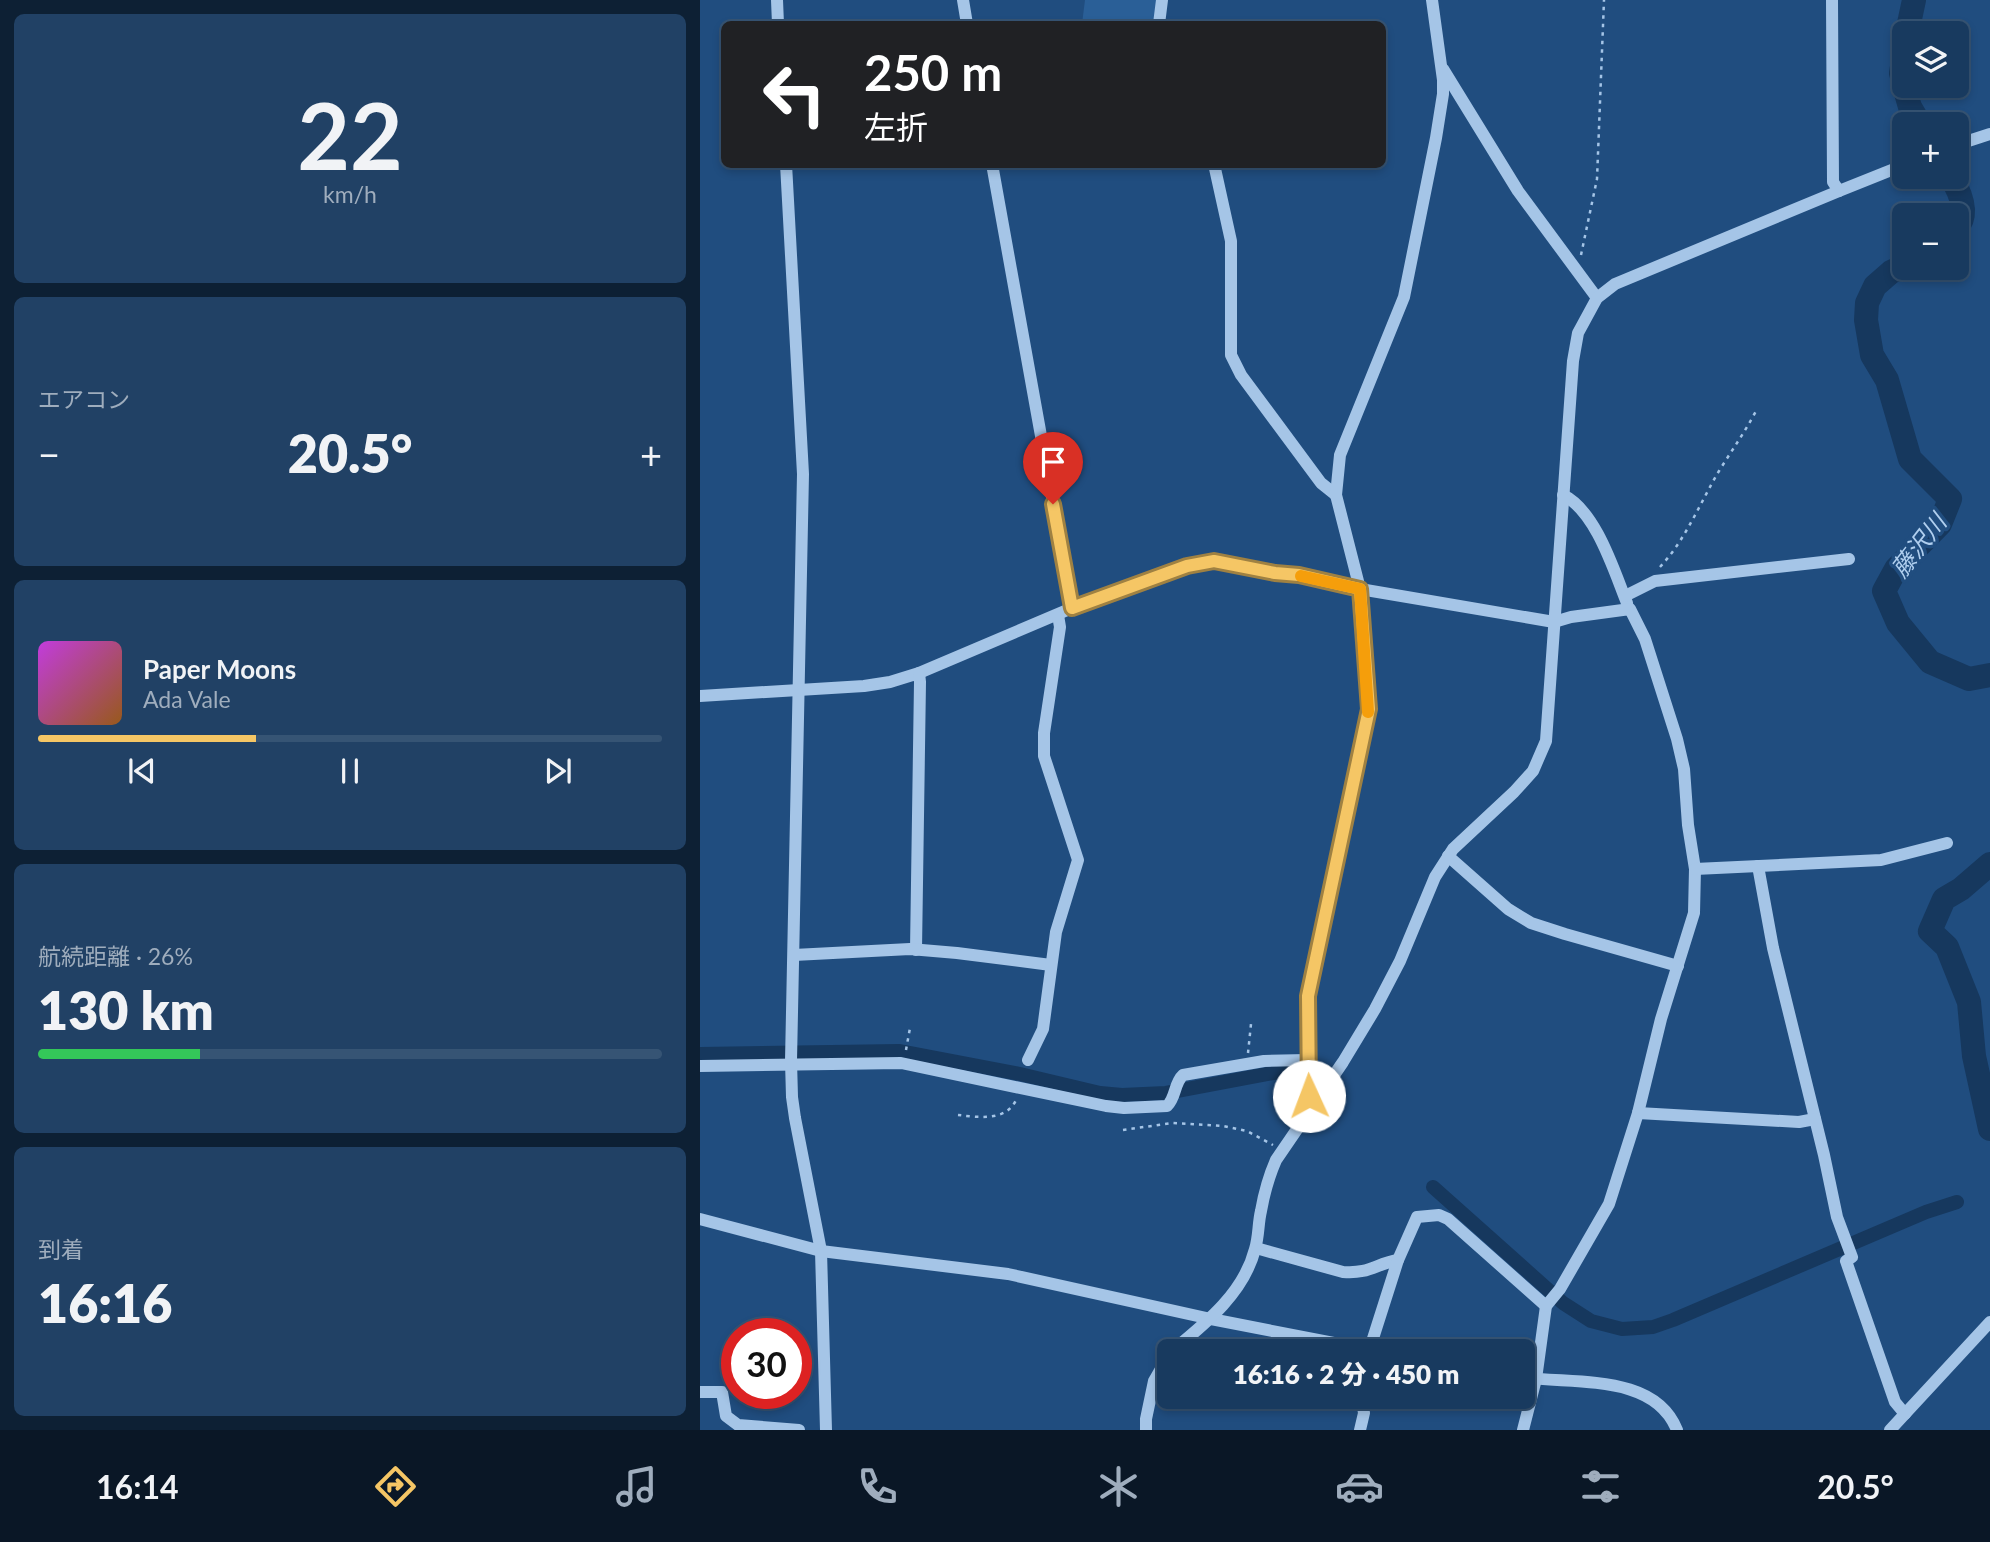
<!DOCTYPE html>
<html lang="ja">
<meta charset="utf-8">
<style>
body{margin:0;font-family:Lato,"Noto Sans JP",sans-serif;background:#214165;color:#f1f3f6;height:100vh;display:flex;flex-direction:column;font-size:26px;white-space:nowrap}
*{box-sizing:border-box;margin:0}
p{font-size:23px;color:#9fadbd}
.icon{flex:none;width:38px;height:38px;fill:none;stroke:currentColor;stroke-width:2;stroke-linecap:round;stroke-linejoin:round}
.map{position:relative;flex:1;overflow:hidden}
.side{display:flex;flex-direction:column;gap:14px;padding:14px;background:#0d2034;width:700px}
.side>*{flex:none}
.banner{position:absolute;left:21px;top:21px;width:665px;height:147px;border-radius:10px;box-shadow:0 4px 10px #0003,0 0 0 2px #365474;background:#202124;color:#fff;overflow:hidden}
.fabs{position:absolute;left:1192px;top:21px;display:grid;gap:14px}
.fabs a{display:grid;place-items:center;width:77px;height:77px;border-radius:10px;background:#183a5f;box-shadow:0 4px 10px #0003,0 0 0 2px #365474;font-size:35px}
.speed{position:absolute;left:21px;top:1318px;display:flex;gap:14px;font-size:35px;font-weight:700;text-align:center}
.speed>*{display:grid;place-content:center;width:91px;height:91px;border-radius:50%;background:#183a5f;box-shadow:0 4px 10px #0003,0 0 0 2px #365474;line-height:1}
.speed .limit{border:10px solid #d22;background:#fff;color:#111}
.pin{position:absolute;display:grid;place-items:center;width:60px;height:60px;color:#fff;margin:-72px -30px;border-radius:50% 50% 50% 0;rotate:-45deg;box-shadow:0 0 7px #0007}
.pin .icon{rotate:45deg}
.me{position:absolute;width:77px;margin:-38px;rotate:358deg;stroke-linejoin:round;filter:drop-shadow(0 0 5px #0008)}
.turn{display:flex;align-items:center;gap:24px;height:147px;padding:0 28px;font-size:32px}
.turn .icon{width:91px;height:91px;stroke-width:2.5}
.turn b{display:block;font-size:49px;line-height:60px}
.big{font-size:52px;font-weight:800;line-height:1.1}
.side .card{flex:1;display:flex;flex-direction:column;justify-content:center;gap:10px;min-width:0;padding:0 24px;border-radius:10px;background:#214165}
.side .dial{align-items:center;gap:0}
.dial b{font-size:91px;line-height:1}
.song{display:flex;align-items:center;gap:21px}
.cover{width:84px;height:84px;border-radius:10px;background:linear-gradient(135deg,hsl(290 70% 55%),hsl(30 70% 35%))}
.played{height:7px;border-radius:4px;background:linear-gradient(90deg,#f5c665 35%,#365474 35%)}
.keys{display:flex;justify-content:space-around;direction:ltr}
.heat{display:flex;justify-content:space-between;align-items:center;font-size:38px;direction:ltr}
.charge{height:10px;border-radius:5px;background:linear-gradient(90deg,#34c759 26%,#365474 0)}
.trip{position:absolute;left:457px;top:1339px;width:378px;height:70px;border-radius:10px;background:#183a5f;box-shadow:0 4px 10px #0003,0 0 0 2px #365474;font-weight:800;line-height:70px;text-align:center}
.tab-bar{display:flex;height:112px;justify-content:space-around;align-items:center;background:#0a1726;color:#9fadbd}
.tab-bar .icon{width:49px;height:49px}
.tab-bar .current{color:#f5c665}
.tab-bar b{font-size:32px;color:#f1f3f6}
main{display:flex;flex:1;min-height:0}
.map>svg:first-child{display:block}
.green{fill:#2a5f97}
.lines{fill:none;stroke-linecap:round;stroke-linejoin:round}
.canal{stroke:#16385e;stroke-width:14}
.river{stroke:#16385e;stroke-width:24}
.path{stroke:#a5c5e7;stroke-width:2.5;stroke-dasharray:3.5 5;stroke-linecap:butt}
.minor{stroke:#a5c5e7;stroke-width:12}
.route-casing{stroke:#9f8142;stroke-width:18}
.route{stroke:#f5c665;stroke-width:12}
.slow{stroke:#f59e0b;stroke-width:12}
.labels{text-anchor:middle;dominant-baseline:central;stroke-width:7;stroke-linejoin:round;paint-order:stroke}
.water-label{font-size:24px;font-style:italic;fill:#b0cfef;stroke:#204d7f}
</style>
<main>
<section class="side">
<div class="card dial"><b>22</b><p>km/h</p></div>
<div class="card"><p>エアコン</p>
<div class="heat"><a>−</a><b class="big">20.5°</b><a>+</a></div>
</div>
<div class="card">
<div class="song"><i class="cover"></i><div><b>Paper Moons</b><p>Ada Vale</p></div></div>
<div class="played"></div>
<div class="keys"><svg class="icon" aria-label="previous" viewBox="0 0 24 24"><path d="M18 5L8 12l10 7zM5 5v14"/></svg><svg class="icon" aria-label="pause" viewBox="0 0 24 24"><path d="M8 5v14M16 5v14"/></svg><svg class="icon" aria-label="next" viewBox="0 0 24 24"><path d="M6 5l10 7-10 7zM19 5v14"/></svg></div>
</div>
<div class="card"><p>航続距離 · 26%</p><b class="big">130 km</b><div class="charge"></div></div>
<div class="card"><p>到着</p><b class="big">16:16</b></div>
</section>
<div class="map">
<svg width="1290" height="1430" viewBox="0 0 1290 1430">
<rect width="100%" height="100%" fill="#204d7f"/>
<polygon class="green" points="385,0 457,0 454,24 382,24"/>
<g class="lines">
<g class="canal">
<polyline points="0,1054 200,1051 320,1074 400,1093 422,1095 466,1093 584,1071"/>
<polyline points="733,1187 863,1303 891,1321 922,1329 953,1327 973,1320 1226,1212 1257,1202"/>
</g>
<g class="river">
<polyline points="1207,33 1214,0"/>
<polyline points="1204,54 1201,73 1204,84"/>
<polyline points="1204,86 1210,107 1220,124"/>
<path d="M1251 177C1260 192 1270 214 1256 229"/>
<polyline points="1204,266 1191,272 1175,286 1167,303 1166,320 1172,355 1187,380 1210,459 1250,499 1240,524 1196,569 1184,591 1198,623 1230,662 1269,679 1290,675"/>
<polyline points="1290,864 1261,889 1244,899 1230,931 1247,947 1269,1002 1274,1056 1290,1129"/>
</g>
<g class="path">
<polyline points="881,255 897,179 904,0"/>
<path d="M960 567C986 539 1000 503 1019 471 1032 450 1045 432 1056 411"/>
<polyline points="206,1050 210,1028"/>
<polyline points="548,1053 551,1024"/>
<path d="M258 1115C277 1117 306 1122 316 1100"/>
<polyline points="423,1130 472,1123 523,1126 547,1131 573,1145"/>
</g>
<g class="minor">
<polyline points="77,0 78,24"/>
<polyline points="263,0 267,24"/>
<polyline points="1132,0 1133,182 1139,191"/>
<polyline points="459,24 462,0"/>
<polyline points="743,69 818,191 897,298"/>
<polyline points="1256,145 1290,134"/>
<polyline points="86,164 103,474 91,1061 92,1097 95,1118 121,1251 126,1430"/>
<polyline points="292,164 372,608"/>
<polyline points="514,164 531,241 531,355 541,375 621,483 636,495"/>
<path d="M863 495C896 511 914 571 927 603"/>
<polyline points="925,596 955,581 1149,559"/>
<polyline points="0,696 164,686 190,682 219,673 372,608 487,566 514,561 575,573 599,575 660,589 854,622 871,617 930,609 945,639 977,739 984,769 988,825 995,869 994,913 961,1019 938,1113 909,1204 860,1289 846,1306 836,1379 823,1430"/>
<polyline points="748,856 808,909 831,923 865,934 978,966"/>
<polyline points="1058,866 1073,948 1124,1155 1137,1217 1152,1257 1146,1261 1195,1402 1205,1414"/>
<polyline points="995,869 1181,860 1247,843"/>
<polyline points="216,950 220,682 219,673"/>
<polyline points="94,955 210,949 257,953 351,965"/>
<polyline points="328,1060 343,1029 356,932 378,860 344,756 344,733 360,627 358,615"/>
<path d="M0 1066 201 1063 406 1106 424 1108 467 1106C476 1098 474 1083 483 1075L564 1061 607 1060"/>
<polyline points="613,1106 609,1096 609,996 669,709 660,589 636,495 640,455 704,297 736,138 743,94 743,80 732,0"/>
<polyline points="938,1113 1099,1122 1115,1119"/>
<polyline points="0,1219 121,1251 308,1274 511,1319 675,1351"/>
<path d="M556 1248 643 1272C670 1274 675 1264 698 1260"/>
<path d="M472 1351C505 1324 544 1293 555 1249 559 1236 558 1223 561 1211 564 1194 569 1176 576 1160L643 1062 675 1009 700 961 735 877 753 849 814 792 833 771 846 741 873 361 878 333 897 298 915 284 1139 191 1204 165"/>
<polyline points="669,1351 698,1260 717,1217 739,1215 748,1219 846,1306"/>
<path d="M822 1377C872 1385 954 1372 977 1430"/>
<polyline points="0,1392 22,1392 26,1416 38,1425 99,1430"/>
<polyline points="446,1430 446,1419 454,1381 469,1355"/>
<polyline points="660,1430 664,1413 661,1396"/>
<polyline points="1190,1430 1290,1322"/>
</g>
</g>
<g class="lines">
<defs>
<polyline id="route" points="353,504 372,608 487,566 514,561 575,573 599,575 660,589 669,709 608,996 609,1096"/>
</defs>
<use href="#route" class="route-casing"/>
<use href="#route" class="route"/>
<polyline class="slow" points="601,576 660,589 668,712"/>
</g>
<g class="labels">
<g class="water-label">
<text transform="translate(1218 545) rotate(-52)">藤沢川</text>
</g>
</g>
</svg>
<div class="fabs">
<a><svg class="icon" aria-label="layers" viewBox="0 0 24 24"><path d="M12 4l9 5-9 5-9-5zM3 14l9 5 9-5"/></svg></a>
<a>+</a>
<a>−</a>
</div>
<div class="speed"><div class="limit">30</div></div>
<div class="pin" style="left:353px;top:504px;background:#d93025"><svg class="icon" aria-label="arrive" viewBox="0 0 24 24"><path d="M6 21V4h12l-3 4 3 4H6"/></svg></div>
<svg class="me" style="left:609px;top:1096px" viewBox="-20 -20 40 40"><circle r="19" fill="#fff"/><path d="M0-13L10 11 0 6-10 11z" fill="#f5c665"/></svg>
<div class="trip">16:16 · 2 分 · 450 m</div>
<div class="banner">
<div class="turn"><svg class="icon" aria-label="left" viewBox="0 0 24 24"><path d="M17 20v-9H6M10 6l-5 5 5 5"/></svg><div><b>250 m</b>左折</div></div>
</div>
</div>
</main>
<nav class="tab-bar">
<b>16:14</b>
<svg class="icon current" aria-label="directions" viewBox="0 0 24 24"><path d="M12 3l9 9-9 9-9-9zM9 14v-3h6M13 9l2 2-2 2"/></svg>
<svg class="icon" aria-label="music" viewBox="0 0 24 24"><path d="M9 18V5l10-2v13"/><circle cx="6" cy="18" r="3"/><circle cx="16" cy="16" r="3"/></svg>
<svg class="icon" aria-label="phone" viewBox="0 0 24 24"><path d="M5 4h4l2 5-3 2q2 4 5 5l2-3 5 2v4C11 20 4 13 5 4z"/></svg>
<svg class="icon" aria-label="climate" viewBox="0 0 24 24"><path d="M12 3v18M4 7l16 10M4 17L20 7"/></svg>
<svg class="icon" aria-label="car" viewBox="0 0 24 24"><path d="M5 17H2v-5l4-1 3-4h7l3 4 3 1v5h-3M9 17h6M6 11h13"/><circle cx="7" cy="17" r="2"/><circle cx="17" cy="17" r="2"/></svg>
<svg class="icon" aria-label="filters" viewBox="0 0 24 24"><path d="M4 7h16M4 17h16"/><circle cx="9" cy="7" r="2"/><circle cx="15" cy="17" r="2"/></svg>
<b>20.5°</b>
</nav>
